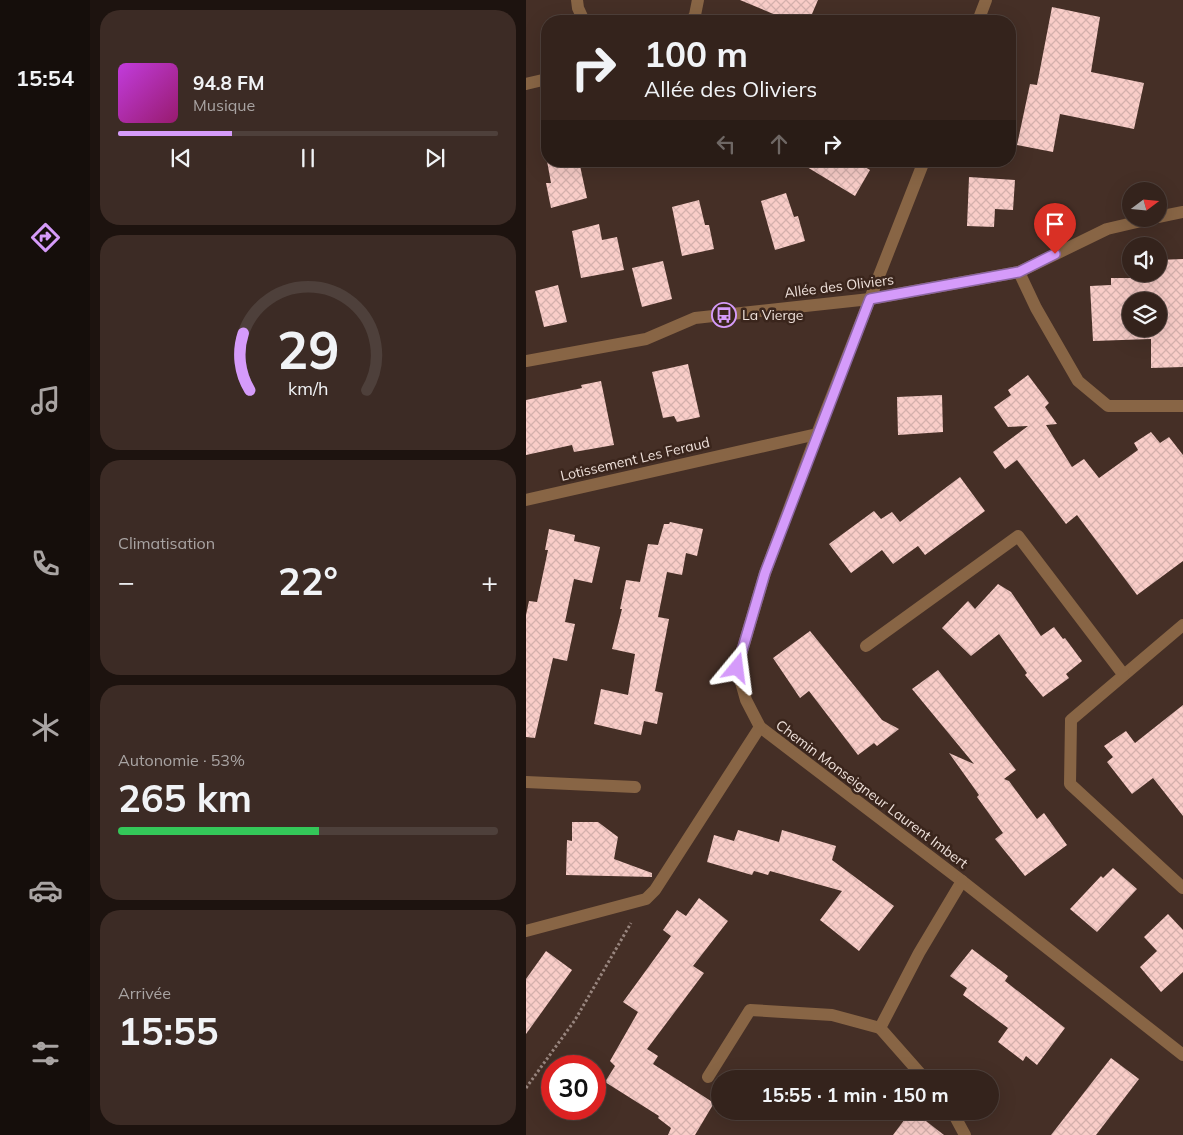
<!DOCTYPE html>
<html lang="fr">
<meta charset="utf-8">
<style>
body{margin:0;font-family:Mulish,sans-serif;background:#3c2b25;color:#f1f3f6;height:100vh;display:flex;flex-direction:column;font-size:19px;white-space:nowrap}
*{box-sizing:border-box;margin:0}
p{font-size:16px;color:#a9a4a3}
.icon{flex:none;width:28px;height:28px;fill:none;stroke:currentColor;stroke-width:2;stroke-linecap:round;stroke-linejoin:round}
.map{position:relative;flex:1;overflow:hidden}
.details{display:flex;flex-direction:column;gap:10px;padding:10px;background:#1d130f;width:436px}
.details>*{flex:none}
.guide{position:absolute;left:15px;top:15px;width:475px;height:152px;border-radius:20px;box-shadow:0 5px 20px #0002,0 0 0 1px #4e403b;background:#34231c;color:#f1f3f6;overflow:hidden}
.needle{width:32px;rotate:74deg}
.tools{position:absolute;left:596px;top:182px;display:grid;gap:10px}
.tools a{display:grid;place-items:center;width:45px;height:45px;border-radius:50%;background:#34231c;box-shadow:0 5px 20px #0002,0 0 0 1px #4e403b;font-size:25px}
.speed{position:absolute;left:15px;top:1055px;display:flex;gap:10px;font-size:25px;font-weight:700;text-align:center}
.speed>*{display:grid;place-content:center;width:65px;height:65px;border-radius:50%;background:#34231c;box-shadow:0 5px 20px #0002,0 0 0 1px #4e403b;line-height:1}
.speed .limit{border:8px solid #d22;background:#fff;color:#111}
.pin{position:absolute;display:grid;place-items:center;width:42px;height:42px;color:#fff;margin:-51px -21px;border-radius:50% 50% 50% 0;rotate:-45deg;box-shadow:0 0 5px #0007}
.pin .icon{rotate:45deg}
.me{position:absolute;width:55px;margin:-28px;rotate:16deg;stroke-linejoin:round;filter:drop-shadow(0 0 4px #0008)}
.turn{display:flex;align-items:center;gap:18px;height:105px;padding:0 20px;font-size:22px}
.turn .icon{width:65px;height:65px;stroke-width:2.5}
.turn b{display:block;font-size:35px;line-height:42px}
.lanes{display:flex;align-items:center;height:48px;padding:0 20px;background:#0003;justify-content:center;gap:25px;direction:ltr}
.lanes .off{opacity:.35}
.big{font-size:38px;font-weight:700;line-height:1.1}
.details .tile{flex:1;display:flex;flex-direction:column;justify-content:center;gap:8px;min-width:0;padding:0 18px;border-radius:20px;background:#3c2b25}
.details .dial{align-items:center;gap:0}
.dial svg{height:130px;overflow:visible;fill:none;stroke:#4e403b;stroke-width:7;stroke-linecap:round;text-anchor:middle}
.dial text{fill:#f1f3f6;stroke:none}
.song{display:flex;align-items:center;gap:15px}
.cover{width:60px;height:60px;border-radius:8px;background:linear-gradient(135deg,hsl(290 70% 55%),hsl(320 70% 35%))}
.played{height:5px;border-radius:2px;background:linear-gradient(90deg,#d59bfa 30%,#4e403b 30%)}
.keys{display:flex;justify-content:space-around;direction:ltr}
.heat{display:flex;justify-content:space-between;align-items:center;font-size:28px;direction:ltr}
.charge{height:8px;border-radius:4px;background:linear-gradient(90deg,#34c759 53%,#4e403b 0)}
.trip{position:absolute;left:185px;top:1070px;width:288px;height:50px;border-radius:25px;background:#34231c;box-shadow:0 5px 20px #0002,0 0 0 1px #4e403b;font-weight:700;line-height:50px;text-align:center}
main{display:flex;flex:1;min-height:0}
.tab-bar{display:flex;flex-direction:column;width:90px;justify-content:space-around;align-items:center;background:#150e0b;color:#a9a4a3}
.tab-bar .icon{width:35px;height:35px}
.tab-bar .on{color:#d59bfa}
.tab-bar b{font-size:22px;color:#f1f3f6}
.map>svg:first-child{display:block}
.building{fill:url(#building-cross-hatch);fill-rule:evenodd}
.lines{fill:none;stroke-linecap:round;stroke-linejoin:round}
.path{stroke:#99867f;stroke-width:3;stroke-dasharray:2.5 2.5;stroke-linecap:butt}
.minor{stroke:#886545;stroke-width:12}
.route-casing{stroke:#8a65a2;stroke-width:12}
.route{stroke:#d59bfa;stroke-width:9}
.labels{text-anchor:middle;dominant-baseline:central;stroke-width:5;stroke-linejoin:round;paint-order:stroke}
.street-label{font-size:14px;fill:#eee0da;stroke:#3a251c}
.poi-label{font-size:14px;fill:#eee0da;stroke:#3a251c;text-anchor:start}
</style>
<main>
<nav class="tab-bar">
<b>15:54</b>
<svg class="icon on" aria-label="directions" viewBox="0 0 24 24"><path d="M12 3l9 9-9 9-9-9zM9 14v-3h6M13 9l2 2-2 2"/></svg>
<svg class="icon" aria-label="music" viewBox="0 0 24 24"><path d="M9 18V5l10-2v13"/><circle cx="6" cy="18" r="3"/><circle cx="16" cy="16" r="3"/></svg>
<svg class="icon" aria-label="phone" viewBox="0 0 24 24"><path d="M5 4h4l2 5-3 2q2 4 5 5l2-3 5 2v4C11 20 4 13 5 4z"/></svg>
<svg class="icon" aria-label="climate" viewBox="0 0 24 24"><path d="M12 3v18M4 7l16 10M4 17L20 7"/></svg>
<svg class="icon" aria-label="car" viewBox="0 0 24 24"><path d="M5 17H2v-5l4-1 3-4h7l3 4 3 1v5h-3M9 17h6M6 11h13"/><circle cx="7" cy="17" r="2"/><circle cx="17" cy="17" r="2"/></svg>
<svg class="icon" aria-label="filters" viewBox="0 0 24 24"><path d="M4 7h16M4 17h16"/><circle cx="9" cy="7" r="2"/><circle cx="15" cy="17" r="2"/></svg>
</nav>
<section class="details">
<div class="tile">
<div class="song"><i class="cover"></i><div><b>94.8 FM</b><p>Musique</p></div></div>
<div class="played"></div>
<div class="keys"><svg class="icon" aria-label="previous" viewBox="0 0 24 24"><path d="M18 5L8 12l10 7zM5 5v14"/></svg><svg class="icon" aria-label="pause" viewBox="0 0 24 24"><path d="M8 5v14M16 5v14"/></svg><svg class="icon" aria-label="next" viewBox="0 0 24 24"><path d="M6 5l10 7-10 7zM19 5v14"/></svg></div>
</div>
<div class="tile dial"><svg viewBox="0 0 100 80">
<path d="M14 69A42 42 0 1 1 86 69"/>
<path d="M14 69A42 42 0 0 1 10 34" stroke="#d59bfa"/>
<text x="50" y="56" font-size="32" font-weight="700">29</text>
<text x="50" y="72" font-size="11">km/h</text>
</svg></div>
<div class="tile"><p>Climatisation</p>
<div class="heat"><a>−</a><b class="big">22°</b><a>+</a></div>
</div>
<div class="tile"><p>Autonomie · 53%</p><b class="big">265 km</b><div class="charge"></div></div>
<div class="tile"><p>Arrivée</p><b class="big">15:55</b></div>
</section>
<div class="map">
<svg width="657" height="1135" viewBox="0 0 657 1135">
<defs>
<pattern id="building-cross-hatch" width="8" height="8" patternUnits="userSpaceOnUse" patternTransform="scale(1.25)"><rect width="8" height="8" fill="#f9cdc8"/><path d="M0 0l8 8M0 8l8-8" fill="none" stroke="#d5b1ad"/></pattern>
</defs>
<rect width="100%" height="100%" fill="#452f26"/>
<g class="building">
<polygon points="214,0 292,0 283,21 264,21"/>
<polygon points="526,7 574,17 565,72 618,83 608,129 534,114 527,152 491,145 504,84 511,85"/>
<polygon points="21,161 53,161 61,198 25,208 20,183 25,183"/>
<polygon points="271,161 329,161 344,170 329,196"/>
<polygon points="443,177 489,180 487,210 469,209 468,227 441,226"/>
<polygon points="260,193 268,217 272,216 279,241 249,250 235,201"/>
<polygon points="173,200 179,225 183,225 188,249 156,256 146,207"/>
<polygon points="73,224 76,240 91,237 98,270 55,278 46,231"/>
<path d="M657 259V367L625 368V339L567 341 564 286 585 285V278H631L632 260ZM605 301H632V329H605Z"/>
<polygon points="137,261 146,299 116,307 106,268"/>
<polygon points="32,285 41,322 18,327 9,291"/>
<polygon points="162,364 174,417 151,422 148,416 137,418 126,372"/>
<polygon points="502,375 523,403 519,407 531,424 520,425 546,467 558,459 573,478 612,450 608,443 625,432 634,443 643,437 657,455 657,561 611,595 551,515 540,524 491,460 479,469 467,452 502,426 482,427 468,407 485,395 482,390"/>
<polygon points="75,381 88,445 48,452 46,445 0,455 0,400 56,388 55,385"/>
<polygon points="416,395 417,432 372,435 371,397"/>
<polygon points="434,477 459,511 399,555 392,546 367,564 356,550 325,573 303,544 348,511 355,519 366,512 374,522"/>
<polygon points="144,522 177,529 171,556 160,553 156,575 141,572 132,617 143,619 129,691 137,693 131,724 118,721 115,735 68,724 75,689 102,695 109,654 86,649 96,609 94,609 100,580 114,582 122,544 132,545 138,524 143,524"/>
<polygon points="23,529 49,535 48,541 74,547 66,583 48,579 39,622 49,624 41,661 27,658 9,738 0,737 0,615 3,601 11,602 22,550 19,550"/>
<polygon points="472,584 485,592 515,636 528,627 537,639 539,638 556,661 540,674 543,678 517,697 499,675 501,673 473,634 445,656 416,628 442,601 449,609"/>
<polygon points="284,631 356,720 373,729 351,746 348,743 332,755 283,691 274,698 247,658"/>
<polygon points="412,670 490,770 478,779 483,781 511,819 518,813 541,845 499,876 469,839 477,833 451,797 453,795 423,753 448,764 386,689"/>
<polygon points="657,705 657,816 627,778 606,794 581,762 587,757 578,746 600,731 609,743"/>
<polygon points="46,822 72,822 92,837 88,859 126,873 126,877 40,875 41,840 46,841"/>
<polygon points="212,830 253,842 256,830 310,846 306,860 368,906 333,951 294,920 316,891 244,871 242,875 228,871 226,875 181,862 188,835 208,841"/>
<polygon points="587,868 611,889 571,932 544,909 575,876 577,878"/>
<polygon points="173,898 202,921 167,966 178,973 121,1049 132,1056 127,1064 188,1103 169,1135 142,1135 145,1128 132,1118 133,1116 79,1082 89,1066 84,1061 112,1012 97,1002 145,936 137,930 151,910 160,916"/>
<polygon points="642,914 657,930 657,972 635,992 614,967 631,951 618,937"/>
<polygon points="446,949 482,976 479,981 539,1028 511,1065 500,1056 497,1061 472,1042 482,1028 437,995 441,988 424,976"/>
<polygon points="20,951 46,970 0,1034 0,979"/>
<polygon points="585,1058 613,1079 570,1135 525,1135"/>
<polygon points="385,1111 387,1111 418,1135 367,1135"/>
</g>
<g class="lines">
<polyline class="path" points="0,1088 49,1020 105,923"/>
<g class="minor">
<polyline points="51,0 52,8 58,21"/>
<polyline points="165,21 169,15 172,0"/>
<polyline points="452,21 460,0"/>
<polyline points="0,84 21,79"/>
<polyline points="398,161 291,434 239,573 211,668 220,700 234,727 436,881 657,1055"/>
<polyline points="632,217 657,212"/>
<polyline points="493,272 510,308 552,381 582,406 657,406"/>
<polyline points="0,361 120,339 169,318 344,299 493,272 581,229 624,219"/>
<polyline points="0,500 291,434"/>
<polyline points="657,625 545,720 544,784 657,888"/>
<polyline points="340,646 492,536 597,674"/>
<polyline points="0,782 109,787"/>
<polyline points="0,931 120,899 129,890 234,727"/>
<polyline points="182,1077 224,1010 306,1015 354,1028"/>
<polyline points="399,1079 354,1028 393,953 436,881"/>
<polyline points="426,1111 439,1135"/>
</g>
</g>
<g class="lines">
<defs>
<polyline id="route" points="211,668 239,573 344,299 493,272 529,254"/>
</defs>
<use href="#route" class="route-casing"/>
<use href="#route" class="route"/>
</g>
<defs>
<symbol id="bus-ring" viewBox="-11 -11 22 22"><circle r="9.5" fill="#3a251c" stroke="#d59bfa" stroke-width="1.5"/><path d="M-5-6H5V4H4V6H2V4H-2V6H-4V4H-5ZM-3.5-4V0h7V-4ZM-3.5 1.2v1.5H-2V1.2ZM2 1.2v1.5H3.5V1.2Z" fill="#d59bfa"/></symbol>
</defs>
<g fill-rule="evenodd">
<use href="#bus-ring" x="184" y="301" width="28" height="28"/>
</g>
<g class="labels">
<g class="street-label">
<text transform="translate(313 286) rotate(-7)">Allée des Oliviers</text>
<text transform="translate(109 459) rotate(-13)">Lotissement Les Feraud</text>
<text transform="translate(346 794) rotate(37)">Chemin Monseigneur Laurent Imbert</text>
</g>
<g class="poi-label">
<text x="216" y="315">La Vierge</text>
</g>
</g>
</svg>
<div class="tools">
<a><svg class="needle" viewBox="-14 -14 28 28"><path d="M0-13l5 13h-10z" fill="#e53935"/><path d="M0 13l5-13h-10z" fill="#a9a4a3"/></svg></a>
<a><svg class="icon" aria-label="sound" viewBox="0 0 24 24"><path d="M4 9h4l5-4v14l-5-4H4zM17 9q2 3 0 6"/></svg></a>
<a><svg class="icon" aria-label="layers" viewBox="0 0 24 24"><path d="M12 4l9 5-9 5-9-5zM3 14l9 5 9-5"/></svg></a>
</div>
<div class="speed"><div class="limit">30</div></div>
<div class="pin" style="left:529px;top:254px;background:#d93025"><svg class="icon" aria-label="arrive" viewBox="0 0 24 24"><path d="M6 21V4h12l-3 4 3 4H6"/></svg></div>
<svg class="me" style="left:211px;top:668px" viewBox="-20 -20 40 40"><path d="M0-17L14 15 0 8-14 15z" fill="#d59bfa" stroke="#fff" stroke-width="4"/></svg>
<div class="trip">15:55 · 1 min · 150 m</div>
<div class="guide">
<div class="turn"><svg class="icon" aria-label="right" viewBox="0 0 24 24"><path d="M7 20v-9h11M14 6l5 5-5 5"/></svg><div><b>100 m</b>Allée des Oliviers</div></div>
<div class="lanes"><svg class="icon off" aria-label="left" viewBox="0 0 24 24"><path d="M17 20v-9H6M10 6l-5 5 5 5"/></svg><svg class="icon off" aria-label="ahead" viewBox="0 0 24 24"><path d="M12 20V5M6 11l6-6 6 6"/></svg><svg class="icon" aria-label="right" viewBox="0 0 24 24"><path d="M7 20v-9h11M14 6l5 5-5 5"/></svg></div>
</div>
</div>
</main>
